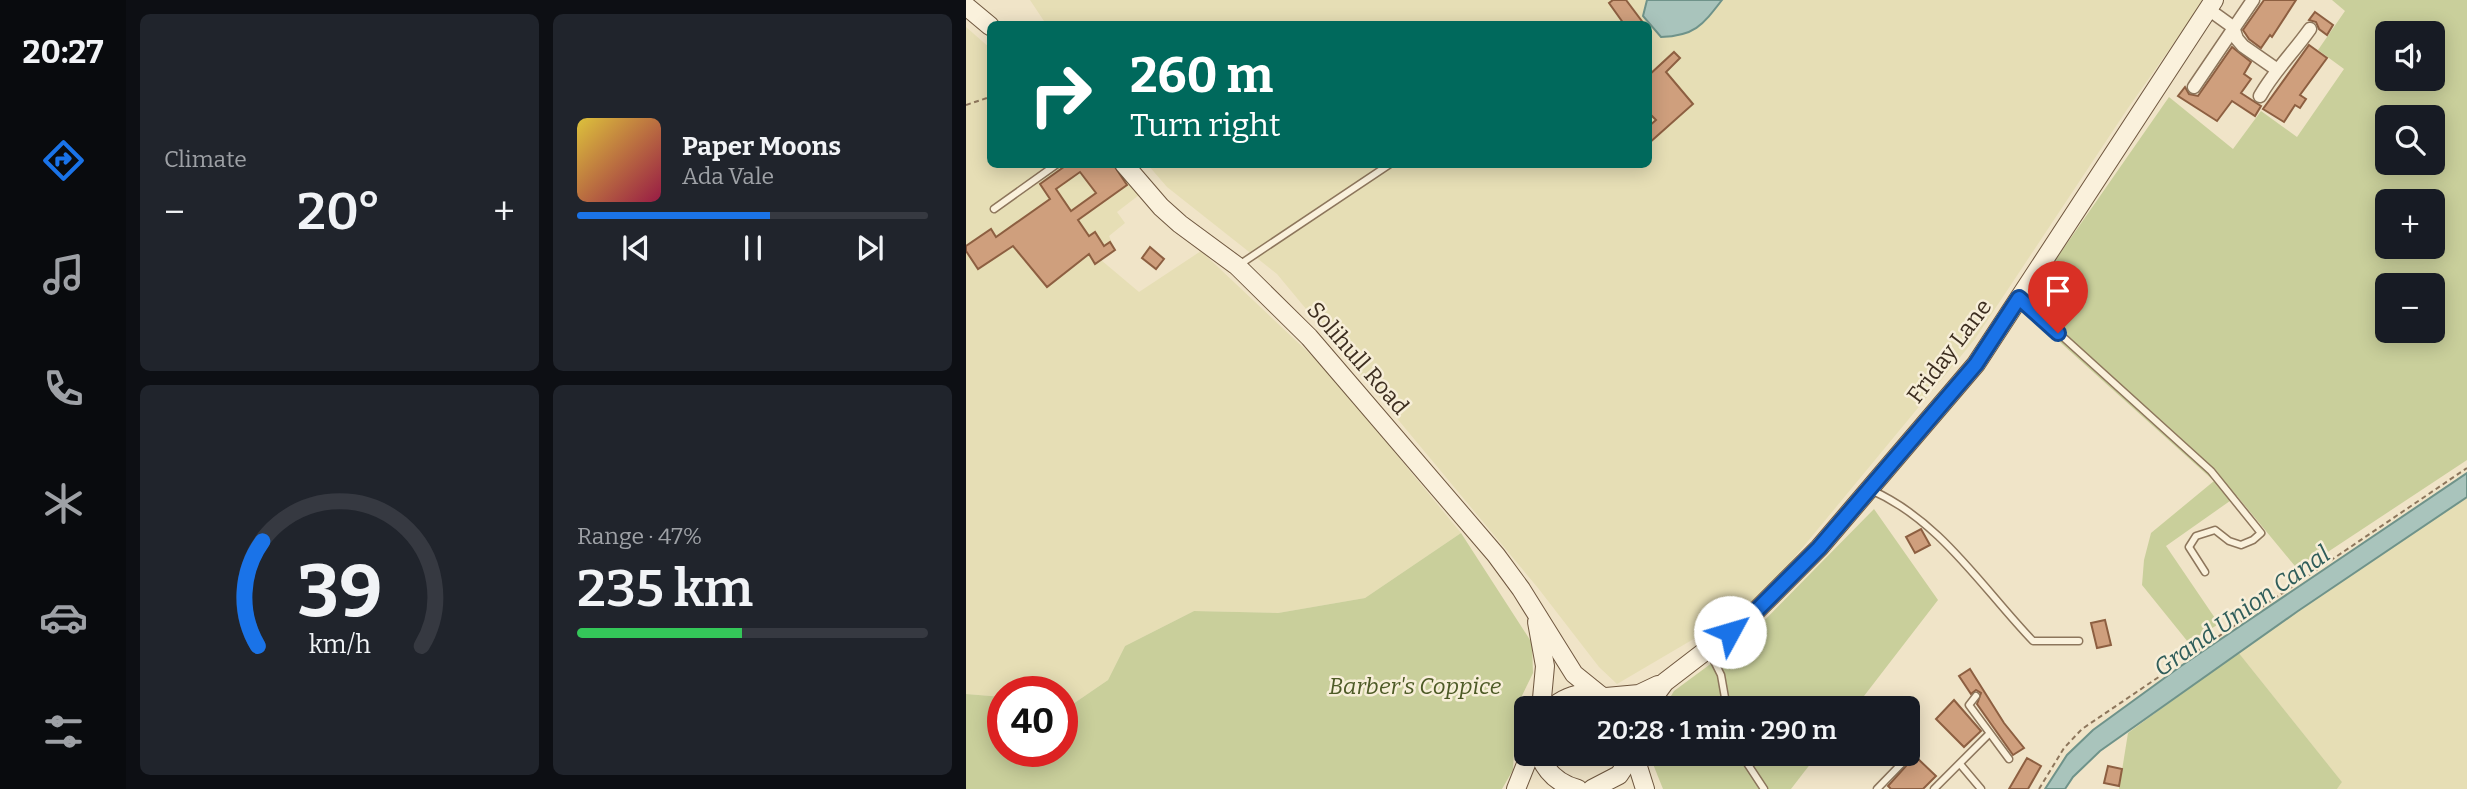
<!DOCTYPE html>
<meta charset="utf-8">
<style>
body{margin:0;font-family:Bitter,serif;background:#20242c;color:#f1f3f6;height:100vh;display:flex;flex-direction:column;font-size:26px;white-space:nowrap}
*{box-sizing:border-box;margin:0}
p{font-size:23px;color:#9ea1a6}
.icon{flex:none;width:38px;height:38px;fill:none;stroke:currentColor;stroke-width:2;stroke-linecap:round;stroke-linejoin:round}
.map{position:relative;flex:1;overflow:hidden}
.side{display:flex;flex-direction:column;gap:14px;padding:14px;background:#0d0f14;width:840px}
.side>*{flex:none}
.guide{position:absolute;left:21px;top:21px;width:665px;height:147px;border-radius:10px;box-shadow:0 4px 18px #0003;background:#00695c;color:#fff;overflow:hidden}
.buttons{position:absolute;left:1409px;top:21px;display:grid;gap:14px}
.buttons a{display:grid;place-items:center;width:70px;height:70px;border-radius:10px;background:#171b24;box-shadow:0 4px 18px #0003;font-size:35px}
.speed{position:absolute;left:21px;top:676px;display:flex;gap:14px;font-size:35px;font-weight:700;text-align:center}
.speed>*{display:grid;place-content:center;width:91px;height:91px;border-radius:50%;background:#171b24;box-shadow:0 4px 18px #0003;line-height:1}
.speed .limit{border:10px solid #d22;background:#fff;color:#111}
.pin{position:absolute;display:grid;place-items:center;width:60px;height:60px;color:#fff;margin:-72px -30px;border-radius:50% 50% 50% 0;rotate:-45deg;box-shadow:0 0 7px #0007}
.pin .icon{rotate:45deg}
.me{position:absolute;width:77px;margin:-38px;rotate:51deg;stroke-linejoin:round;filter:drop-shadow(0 0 5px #0008)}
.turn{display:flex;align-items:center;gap:24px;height:147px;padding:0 28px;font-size:32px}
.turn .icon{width:91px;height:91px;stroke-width:2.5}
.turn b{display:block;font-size:49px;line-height:60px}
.big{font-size:52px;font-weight:600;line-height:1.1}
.side .widget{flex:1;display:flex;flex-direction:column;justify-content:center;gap:10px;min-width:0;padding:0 24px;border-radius:10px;background:#20242c}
.side .dial{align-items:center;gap:0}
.dial svg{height:182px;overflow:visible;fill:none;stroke:#363941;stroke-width:7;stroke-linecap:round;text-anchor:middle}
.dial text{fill:#f1f3f6;stroke:none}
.song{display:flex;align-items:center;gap:21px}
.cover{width:84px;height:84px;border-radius:10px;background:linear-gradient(135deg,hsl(50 70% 55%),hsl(340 70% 35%))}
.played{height:7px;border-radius:4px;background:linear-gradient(90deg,#1a73e8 55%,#363941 55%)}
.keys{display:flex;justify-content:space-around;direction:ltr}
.heat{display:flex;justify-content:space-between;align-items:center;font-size:38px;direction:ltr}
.charge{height:10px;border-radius:5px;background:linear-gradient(90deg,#34c759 47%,#363941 0)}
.side .tiles{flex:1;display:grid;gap:14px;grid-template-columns:repeat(2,1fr)}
.trip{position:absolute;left:548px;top:696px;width:406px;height:70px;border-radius:10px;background:#171b24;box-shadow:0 4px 18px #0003;font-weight:600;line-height:70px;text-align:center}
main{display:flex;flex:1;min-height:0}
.menu{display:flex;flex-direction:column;width:126px;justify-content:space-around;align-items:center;background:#090b0e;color:#9ea1a6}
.menu .icon{width:49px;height:49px}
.menu .current{color:#1a73e8}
.menu b{font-size:32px;color:#f1f3f6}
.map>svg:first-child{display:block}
.farmland{fill:#e6deb5}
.green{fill:#c9cf9b;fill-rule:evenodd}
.water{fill:#a9c4bc;stroke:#6f938a;stroke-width:2}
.building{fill:#cf9f7d;stroke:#8d5f41;stroke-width:2;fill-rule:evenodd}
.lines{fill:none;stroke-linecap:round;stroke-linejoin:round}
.lane-casing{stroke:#8d765c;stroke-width:9}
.street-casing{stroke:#8d765c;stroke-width:15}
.secondary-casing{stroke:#6f573f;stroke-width:20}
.path{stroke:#8d765c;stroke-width:2;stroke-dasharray:5 3.5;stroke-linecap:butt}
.lane{stroke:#faf1dc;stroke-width:6}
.street{stroke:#faf1dc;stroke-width:12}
.secondary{stroke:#faf1dc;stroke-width:18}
.route-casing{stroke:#114b97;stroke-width:18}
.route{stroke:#1a73e8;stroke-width:12}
.labels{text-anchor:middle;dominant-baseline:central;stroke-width:5;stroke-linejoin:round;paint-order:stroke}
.street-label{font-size:23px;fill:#3d2e20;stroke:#f7eed8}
.park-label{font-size:23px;font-style:italic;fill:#4d5a26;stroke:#f7eed8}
.water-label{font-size:24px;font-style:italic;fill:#2f5d5a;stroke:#f7eed8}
</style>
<main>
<nav class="menu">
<b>20:27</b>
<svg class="icon current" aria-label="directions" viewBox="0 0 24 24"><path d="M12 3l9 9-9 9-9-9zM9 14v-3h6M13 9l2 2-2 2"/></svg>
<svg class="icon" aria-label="music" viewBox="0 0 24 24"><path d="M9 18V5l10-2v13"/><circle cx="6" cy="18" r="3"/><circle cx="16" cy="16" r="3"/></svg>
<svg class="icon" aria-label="phone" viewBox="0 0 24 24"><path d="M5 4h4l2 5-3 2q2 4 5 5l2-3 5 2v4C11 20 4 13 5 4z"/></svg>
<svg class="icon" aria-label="climate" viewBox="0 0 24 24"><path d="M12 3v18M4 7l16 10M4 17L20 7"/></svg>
<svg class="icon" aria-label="car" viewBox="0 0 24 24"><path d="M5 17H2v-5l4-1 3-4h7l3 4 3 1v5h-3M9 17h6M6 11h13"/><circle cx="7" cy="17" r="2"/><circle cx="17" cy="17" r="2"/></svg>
<svg class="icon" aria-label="filters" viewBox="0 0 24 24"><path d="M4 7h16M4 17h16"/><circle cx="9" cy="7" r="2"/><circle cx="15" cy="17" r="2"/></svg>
</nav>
<section class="side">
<div class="tiles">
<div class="widget"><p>Climate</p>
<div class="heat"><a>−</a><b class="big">20°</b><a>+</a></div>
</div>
<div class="widget">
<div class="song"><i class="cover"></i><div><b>Paper Moons</b><p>Ada Vale</p></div></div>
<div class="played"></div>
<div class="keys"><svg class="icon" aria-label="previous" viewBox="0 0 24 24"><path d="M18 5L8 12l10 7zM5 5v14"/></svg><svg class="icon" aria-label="pause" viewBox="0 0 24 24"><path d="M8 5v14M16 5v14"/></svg><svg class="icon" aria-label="next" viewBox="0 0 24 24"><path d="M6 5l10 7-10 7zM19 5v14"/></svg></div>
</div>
<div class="widget dial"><svg viewBox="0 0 100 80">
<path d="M14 69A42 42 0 1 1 86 69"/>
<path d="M14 69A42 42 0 0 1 16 23" stroke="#1a73e8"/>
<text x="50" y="56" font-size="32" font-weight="700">39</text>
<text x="50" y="72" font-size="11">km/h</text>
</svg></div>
<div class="widget"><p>Range · 47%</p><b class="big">235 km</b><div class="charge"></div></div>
</div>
</section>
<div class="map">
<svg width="1501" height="789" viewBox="0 0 1501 789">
<rect width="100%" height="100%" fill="#f0e4c8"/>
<g class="farmland">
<polygon points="64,0 681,0 677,16 745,14 756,0 1238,0 1160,111 1009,339 823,564 777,610 651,684 633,667 572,588 311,274 201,187 182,165 682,164 682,24 80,24"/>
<polygon points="0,27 24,48 24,164 148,165 173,195 151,212 159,223 143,236 149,250 135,260 173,292 235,251 361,370 495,533 399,598 312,613 228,611 159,646 142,680 104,706 96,705 96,691 37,691 37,697 0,694"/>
<polygon points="1501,497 1501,789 1371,789 1376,782 1272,652"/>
</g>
<g class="green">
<path d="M1366 0H1501V460L1333 571 1271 496 1200 546 1253 624 1222 642 1176 585 1178 560 1185 533 1248 481 1056 308 1203 97 1267 149 1295 111 1331 137 1378 69 1352 50 1379 11ZM1421 33H1466V79H1421ZM1421 117H1466V163H1421ZM1421 201H1466V247H1421ZM1421 285H1466V331H1421Z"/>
<polygon points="908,509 972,600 888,709 697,709 708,691 785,634"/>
<polygon points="495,533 566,643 567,673 550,708 547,770 536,789 0,789 0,694 37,697 37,751 96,751 96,705 104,706 142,680 159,646 228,611 312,613 399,598"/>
<polygon points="1272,652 1376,782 1371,789 1153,789 1162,733"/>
<polygon points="683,754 852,754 825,789 697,789"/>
</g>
<g class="water">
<path d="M681 0H756C736 26 728 36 695 37L677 16Z"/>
<polygon points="1501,473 1501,497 1332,611 1134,751 1107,777 1099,789 1079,789 1101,755 1127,730 1215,666"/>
</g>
<g class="building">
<polygon points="647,0 660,0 678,24 658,24 643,3"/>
<polygon points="1298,0 1330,0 1306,37 1304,35 1295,48 1283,39 1277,30"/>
<polygon points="1349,12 1367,25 1361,35 1353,29 1350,22 1343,20"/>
<polygon points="1343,45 1361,58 1334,95 1340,99 1334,108 1329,105 1318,122 1297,109"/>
<polygon points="1266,47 1285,62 1278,74 1285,79 1275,93 1295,106 1289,116 1266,101 1251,121 1212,96 1219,87 1223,94 1232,96"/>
<polygon points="708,52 714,58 700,72 727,104 682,144 682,127 690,120 682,112 682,76"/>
<path d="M102 164H147L161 185 112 220 123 236 129 232 138 246 144 242 149 250 129 264 123 254 81 287 47 246 12 269 0 251V246L25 229 30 237 84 199 74 184ZM114 172 130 193 105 211 90 189Z"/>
<polygon points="184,247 198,259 190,269 176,258"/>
<polygon points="955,529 964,545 949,553 940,537"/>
<polygon points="1139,620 1145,645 1131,648 1125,623"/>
<polygon points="1004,669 1038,723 1058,748 1047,755 1011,704 1015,693 1010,690 1005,694 993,676"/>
<polygon points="988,700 1015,731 998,747 970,719"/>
<polygon points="949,756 970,776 957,789 925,789 922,786"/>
<polygon points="1061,758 1075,766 1062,789 1043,789"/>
<polygon points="1142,766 1156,769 1153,786 1138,783"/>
</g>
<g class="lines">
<defs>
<g id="lane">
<polyline points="28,209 91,164"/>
<polyline points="273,265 424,164"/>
<polyline points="1054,298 1245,471 1295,533 1287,540 1275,545 1263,541 1249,530 1230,536 1223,547 1239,572"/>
<path d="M905 490C974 520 1017 589 1067 641H1113"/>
<polyline points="743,651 755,675 761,709"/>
<polyline points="1010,696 1003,705 1043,759"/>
<polyline points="775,754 798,789"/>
<polyline points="994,764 1015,789"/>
<polyline points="911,789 943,756"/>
<polyline points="968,789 1023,734"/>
</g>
<g id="street">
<polyline points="1242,9 1267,27 1271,39 1277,46 1310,69"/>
<polyline points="1228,87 1287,0"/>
<path d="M1294 96C1308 71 1327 53 1344 29"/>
</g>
<g id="secondary">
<polyline points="0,6 24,26"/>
<polyline points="158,164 195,207 214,224 271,266 343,337 530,555 555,589 608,674 634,695"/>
<polyline points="571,622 579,666 575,709"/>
<polyline points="640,697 673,694 692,685"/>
<path d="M584 709C606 690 634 687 654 709"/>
<polyline points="679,709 699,682 785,616 853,548 1010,364 1248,0"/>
<path d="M573 754C580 773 593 784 612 789"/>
<polyline points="668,754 679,789"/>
<polyline points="550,789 564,754"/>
<polyline points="626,789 653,775 667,754"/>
</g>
</defs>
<use href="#lane" class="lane-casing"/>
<use href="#street" class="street-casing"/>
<use href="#secondary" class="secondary-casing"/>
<g class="path">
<polyline points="0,105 24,97"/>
<polyline points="1073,789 1098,748 1116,729 1501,468"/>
</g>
<use href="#lane" class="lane"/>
<use href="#street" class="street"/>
<use href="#secondary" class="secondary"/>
</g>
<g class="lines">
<defs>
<polyline id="route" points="764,632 785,616 853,548 1010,364 1053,298 1092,333"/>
</defs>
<use href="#route" class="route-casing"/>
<use href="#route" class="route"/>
</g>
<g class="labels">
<g class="street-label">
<text transform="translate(983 351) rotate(-53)">Friday Lane</text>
<text transform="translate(392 358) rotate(49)">Solihull Road</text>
</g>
<g class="park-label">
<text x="449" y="686">Barber's Coppice</text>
</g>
<g class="water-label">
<text transform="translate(1276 611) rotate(-35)">Grand Union Canal</text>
</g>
</g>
</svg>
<div class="buttons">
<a><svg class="icon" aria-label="sound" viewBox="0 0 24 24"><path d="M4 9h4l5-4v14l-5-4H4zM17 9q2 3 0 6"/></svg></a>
<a><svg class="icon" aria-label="search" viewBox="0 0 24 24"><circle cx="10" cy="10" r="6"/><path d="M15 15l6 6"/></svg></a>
<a>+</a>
<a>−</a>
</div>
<div class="speed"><div class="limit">40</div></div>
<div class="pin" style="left:1092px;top:333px;background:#d93025"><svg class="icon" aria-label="arrive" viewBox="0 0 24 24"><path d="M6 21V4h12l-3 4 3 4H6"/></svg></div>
<svg class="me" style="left:764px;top:632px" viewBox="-20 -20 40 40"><circle r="19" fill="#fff"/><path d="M0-13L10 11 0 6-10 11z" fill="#1a73e8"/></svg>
<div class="trip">20:28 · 1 min · 290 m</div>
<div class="guide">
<div class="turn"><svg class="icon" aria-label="right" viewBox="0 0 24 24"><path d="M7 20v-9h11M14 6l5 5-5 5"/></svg><div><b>260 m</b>Turn right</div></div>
</div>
</div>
</main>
